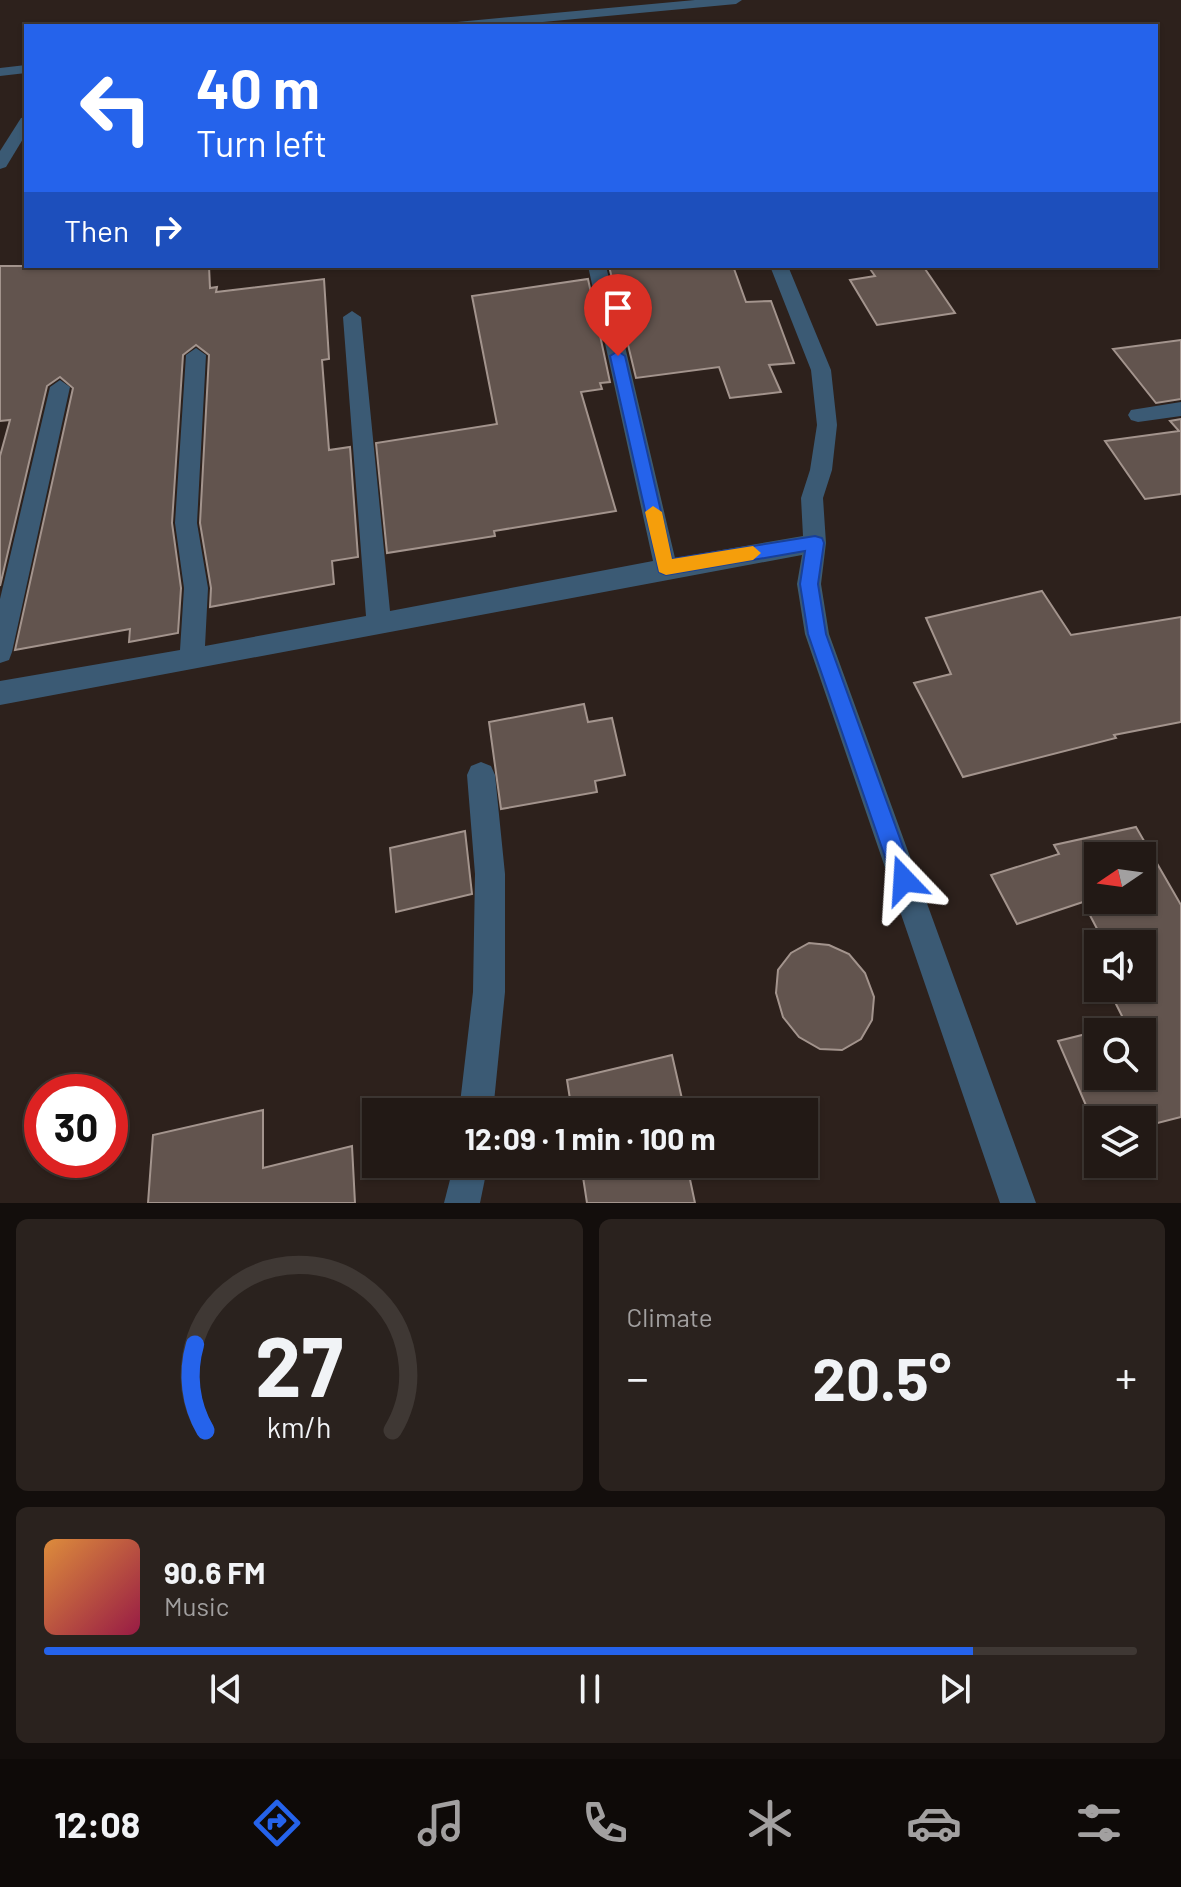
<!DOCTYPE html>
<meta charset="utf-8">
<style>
body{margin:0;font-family:Barlow,sans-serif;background:#2a221e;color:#f1f3f6;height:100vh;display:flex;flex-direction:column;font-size:30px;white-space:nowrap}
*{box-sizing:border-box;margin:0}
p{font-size:26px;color:#a2a0a0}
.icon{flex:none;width:44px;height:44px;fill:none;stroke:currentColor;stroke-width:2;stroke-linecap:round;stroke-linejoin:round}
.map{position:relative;height:1203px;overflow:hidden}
.side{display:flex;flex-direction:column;gap:16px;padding:16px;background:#130e0c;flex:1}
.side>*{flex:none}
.banner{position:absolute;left:24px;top:24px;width:1134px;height:244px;border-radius:0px;box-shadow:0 2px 6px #0004,0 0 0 2px #3f3834;background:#2563eb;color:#fff;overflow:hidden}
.needle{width:52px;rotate:257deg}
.tools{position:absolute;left:1084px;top:842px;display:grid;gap:16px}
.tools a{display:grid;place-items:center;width:72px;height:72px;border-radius:0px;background:#221915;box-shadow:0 2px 6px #0004,0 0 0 2px #3f3834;font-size:40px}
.speed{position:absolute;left:24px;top:1074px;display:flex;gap:16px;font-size:40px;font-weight:700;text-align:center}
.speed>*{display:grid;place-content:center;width:104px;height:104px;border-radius:50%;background:#221915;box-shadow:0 2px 6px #0004,0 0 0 2px #3f3834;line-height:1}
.speed .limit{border:12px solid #d22;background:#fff;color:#111}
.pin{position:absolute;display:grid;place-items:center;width:68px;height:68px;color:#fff;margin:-82px -34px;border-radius:50% 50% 50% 0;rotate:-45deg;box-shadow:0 0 8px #0007}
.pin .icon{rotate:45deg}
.me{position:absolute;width:88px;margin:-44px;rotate:340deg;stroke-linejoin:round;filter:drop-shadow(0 0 6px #0008)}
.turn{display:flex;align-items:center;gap:28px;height:168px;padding:0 40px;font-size:36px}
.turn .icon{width:104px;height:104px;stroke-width:2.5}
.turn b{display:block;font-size:56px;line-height:68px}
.then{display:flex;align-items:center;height:76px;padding:0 40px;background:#0003;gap:16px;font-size:30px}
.big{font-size:60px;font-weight:700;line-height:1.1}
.side .tile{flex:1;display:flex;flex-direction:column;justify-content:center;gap:12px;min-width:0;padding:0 28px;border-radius:12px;background:#2a221e}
.side .dial{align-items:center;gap:0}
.dial svg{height:208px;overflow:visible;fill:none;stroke:#3f3834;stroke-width:7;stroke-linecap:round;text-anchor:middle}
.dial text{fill:#f1f3f6;stroke:none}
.song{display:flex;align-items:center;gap:24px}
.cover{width:96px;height:96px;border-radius:12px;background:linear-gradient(135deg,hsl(30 70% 55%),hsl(340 70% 35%))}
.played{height:8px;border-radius:4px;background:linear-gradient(90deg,#2563eb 85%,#3f3834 85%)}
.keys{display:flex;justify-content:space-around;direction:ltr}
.heat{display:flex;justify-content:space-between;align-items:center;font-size:44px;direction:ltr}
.side .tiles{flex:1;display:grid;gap:16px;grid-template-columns:1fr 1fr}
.tile:last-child{grid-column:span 2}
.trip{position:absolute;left:362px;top:1098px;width:456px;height:80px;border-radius:0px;background:#221915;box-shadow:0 2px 6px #0004,0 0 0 2px #3f3834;font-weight:700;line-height:80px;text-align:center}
.dock{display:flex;height:128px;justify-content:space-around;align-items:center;background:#0e0a08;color:#a2a0a0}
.dock .icon{width:56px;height:56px}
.dock .active{color:#2563eb}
.dock b{font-size:36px;color:#f1f3f6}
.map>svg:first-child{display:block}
.building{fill:#62544e;stroke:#a3948d;stroke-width:2;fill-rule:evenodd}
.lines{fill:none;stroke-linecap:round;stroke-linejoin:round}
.street{fill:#3b5a74;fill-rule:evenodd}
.route{fill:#2563eb;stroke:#184099;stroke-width:2}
.slow{fill:#f59e0b}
</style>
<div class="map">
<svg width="1181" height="1203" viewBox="0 0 1181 1203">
<rect width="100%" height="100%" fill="#2d211c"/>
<g class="building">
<polygon points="0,266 209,266 210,288 217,287 216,292 324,279 329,359 322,360 329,450 350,447 358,557 332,561 334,584 210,607 211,588 200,523 209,355 196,345 183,355 172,523 181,588 178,633 129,642 130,629 15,650 73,388 60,377 47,386 0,586 0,456 10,420 0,421"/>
<polygon points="609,266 733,266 746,302 771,301 794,363 769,365 781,392 730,398 719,367 636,378"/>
<polygon points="868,266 923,266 955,313 877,325 850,280 875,276"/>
<polygon points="588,279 610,382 600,383 602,389 581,392 616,511 494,531 495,536 387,553 376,443 497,424 472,296"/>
<polygon points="1181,340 1181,399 1156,403 1113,349"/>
<polygon points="1181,419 1181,494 1145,499 1105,441 1179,431 1170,421"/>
<polygon points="1042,591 1071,635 1181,617 1181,722 1114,735 1116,738 963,777 914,683 951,674 926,618"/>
<polygon points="584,704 588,722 612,718 625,775 595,781 597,792 501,809 489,722"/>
<path d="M1136 827 1181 905V1117L1142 1127V1120H1098V1133L1058 1041 1126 1024 1114 1000 1131 995 1128 988H1142V944H1105L1083 902 1017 924 991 875 1059 854 1054 845ZM1098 856H1142V900H1098ZM1098 1032H1142V1076H1098Z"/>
<polygon points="465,831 472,894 396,912 390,848"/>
<polygon points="809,943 829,945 849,954 865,973 874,997 872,1020 861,1039 842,1050 820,1049 799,1037 783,1017 776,993 778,970 791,953"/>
<polygon points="672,1055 685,1112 572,1112 567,1080"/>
<polygon points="263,1110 263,1168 352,1146 355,1203 148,1203 153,1135"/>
<polygon points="581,1164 697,1164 697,1168 688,1170 695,1203 587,1203"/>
</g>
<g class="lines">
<g class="street">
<polygon points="695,0 742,0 736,4 499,26 450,26 457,22"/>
<polygon points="26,65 26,73 0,76 0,68"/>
<polygon points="26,117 26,134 6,167 0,169 0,151 21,118"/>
<polygon points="588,266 606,266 675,558 803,536 801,498 810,470 817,425 811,370 770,266 788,266 831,370 837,425 832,470 823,498 826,543 821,584 829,634 1036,1203 1000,1203 805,634 797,584 802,555 0,705 0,681 180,650 184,588 175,523 186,355 196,348 206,355 197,523 208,588 205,646 366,616 343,317 352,311 361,317 390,611 653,561"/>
<polygon points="60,380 70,387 12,652 9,660 0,663 0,599 50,387"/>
<polygon points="1181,402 1181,416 1138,422 1131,420 1128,415 1131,410"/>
<polygon points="481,762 491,766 495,775 505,874 505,992 493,1112 459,1112 473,992 475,874 467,775 471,766"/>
<polygon points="454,1164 488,1164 480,1203 444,1203"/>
</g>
</g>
<polygon class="route" points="618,351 625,356 672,559 815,536 822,538 824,543 818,584 826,634 915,880 912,888 904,891 896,888 893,880 808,634 800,584 805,551 666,575 659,572 610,356"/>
<polygon class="slow" points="653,506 662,512 672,559 753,546 761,553 753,560 666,575 659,572 645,512"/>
</svg>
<div class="tools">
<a><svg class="needle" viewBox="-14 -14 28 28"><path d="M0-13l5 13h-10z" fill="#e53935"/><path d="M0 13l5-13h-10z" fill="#a2a0a0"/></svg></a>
<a><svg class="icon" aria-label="sound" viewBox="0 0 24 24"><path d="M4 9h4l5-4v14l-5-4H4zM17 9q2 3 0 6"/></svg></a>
<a><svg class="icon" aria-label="search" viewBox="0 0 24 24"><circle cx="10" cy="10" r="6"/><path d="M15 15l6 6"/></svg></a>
<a><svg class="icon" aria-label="layers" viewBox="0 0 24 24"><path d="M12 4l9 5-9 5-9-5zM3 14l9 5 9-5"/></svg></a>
</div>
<div class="speed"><div class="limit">30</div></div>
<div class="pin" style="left:618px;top:356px;background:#d93025"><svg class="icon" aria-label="arrive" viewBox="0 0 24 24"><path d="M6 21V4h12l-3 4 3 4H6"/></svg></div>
<svg class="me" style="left:904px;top:880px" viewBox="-20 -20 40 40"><path d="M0-17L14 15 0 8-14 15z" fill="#2563eb" stroke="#fff" stroke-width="4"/></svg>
<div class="trip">12:09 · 1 min · 100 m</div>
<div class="banner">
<div class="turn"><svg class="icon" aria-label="left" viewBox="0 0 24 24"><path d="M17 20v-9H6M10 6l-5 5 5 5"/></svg><div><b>40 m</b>Turn left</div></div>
<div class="then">Then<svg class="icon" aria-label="right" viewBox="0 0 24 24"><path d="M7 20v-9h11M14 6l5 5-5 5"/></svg></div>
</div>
</div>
<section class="side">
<div class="tiles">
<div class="tile dial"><svg viewBox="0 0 100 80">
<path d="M14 69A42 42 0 1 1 86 69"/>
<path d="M14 69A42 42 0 0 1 10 36" stroke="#2563eb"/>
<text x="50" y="56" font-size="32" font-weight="700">27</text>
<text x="50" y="72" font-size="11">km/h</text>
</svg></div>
<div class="tile"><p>Climate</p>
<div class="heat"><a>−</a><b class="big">20.5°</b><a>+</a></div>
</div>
<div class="tile">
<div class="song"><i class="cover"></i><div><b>90.6 FM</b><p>Music</p></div></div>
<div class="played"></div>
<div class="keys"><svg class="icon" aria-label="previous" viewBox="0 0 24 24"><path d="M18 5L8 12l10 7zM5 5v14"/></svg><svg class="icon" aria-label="pause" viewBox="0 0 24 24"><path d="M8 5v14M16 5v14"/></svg><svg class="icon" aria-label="next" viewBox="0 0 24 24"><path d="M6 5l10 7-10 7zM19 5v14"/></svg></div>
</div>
</div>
</section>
<nav class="dock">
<b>12:08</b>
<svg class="icon active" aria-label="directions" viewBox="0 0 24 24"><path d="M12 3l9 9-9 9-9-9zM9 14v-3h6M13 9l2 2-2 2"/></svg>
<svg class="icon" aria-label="music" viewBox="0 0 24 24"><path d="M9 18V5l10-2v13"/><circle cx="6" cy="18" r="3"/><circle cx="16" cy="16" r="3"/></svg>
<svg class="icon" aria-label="phone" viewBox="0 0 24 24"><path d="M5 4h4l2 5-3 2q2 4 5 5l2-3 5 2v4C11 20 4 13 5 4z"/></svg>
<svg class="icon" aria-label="climate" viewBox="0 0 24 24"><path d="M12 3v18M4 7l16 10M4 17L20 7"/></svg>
<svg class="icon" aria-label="car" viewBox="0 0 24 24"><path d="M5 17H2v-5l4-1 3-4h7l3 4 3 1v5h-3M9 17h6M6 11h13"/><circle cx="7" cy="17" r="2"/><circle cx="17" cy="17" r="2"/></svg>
<svg class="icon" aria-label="filters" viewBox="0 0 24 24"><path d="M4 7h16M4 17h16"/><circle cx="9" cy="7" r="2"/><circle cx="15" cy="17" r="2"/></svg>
</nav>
